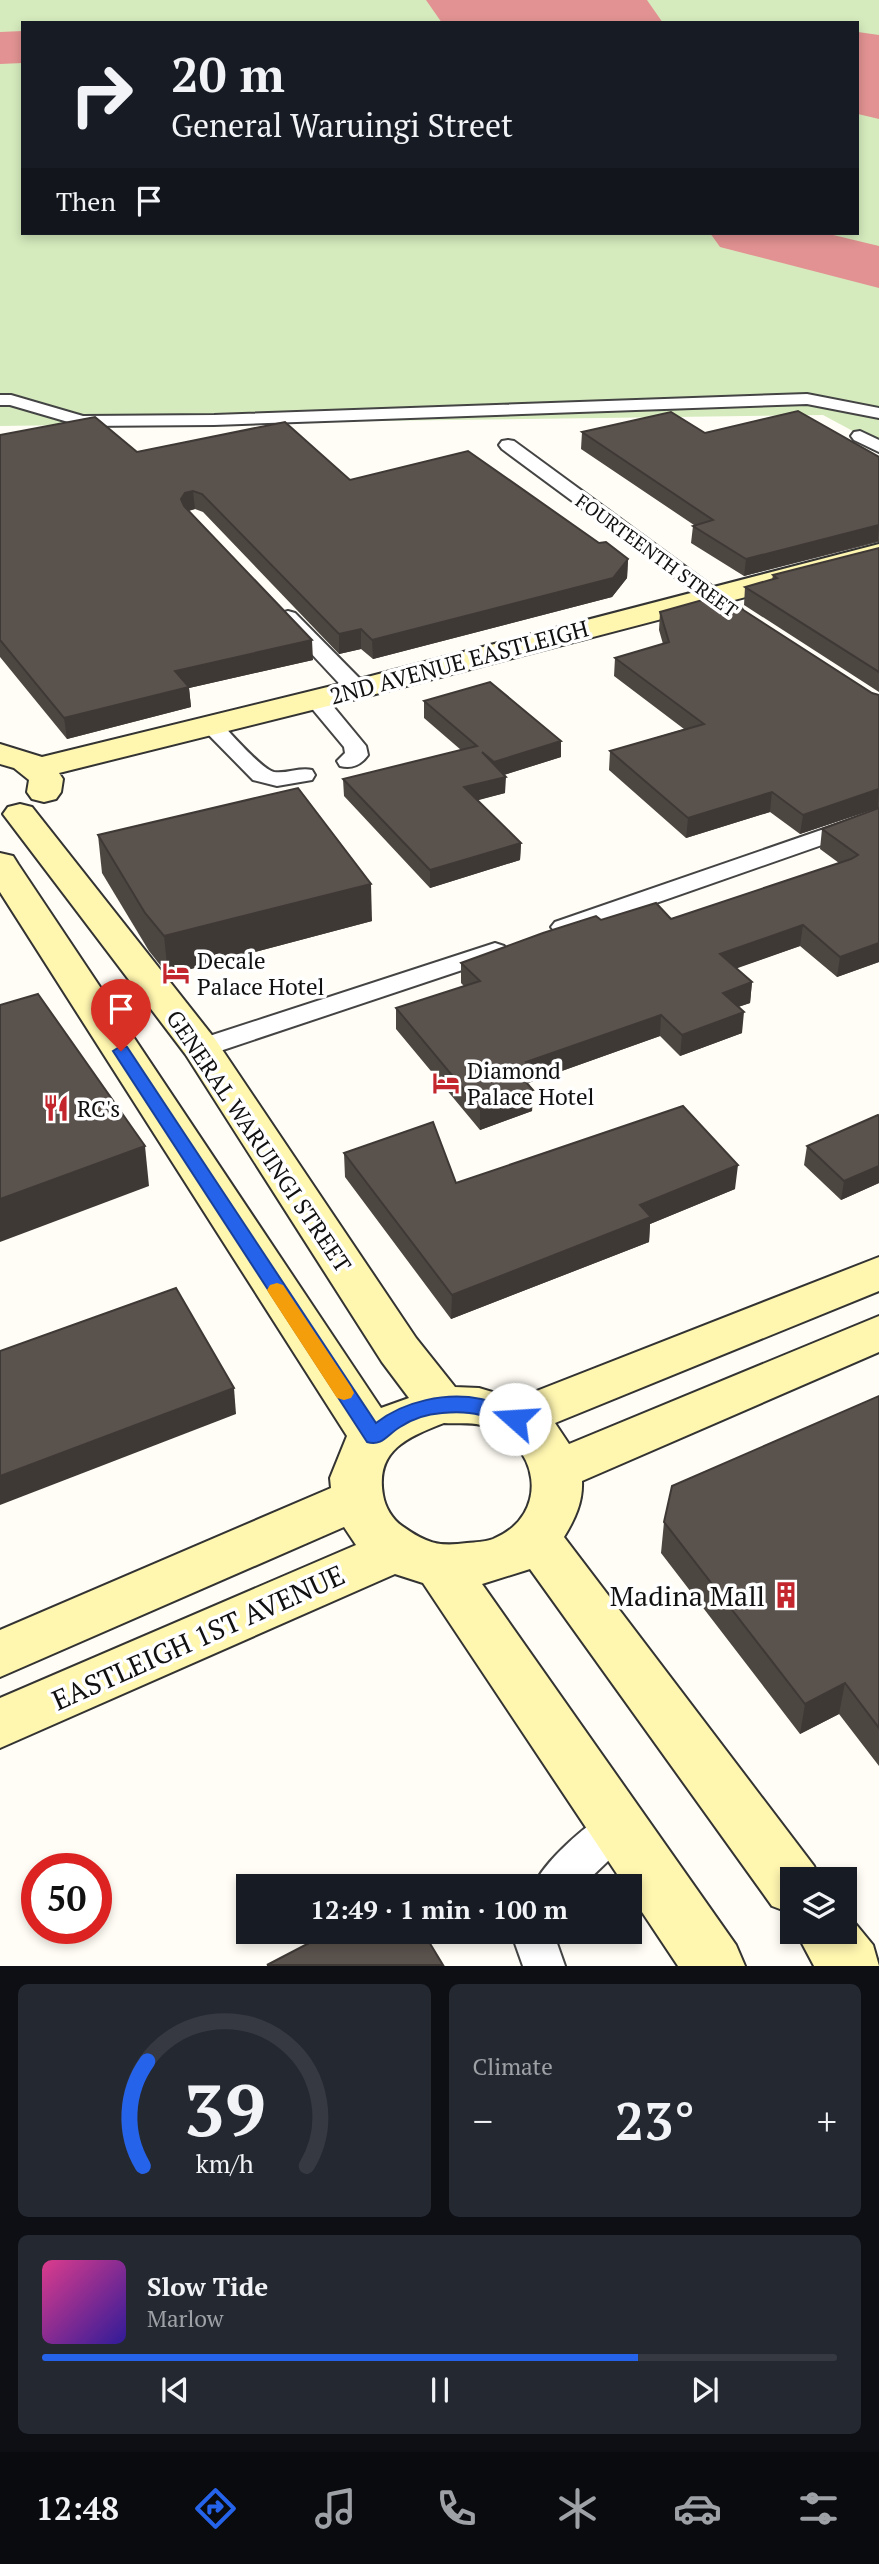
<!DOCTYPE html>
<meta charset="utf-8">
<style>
body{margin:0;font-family:"PT Serif",serif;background:#242831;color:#f1f3f6;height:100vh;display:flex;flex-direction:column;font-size:26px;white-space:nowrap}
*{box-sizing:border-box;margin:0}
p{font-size:23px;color:#9ea1a6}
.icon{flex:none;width:38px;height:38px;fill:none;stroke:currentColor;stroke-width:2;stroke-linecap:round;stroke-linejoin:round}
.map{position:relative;height:1966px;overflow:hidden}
.details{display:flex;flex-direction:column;gap:18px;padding:18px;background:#0d0f14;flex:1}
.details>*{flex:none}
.hud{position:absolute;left:21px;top:21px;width:838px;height:214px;border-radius:0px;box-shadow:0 4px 10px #0003;background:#171b24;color:#f1f3f6;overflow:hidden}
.controls{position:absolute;left:780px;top:1867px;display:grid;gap:14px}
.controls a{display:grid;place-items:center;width:77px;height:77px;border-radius:0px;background:#171b24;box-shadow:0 4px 10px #0003;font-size:35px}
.speed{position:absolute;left:21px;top:1853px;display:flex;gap:14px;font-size:35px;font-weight:700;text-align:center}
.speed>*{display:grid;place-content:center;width:91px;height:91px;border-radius:50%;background:#171b24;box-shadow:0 4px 10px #0003;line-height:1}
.speed .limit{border:10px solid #d22;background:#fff;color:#111}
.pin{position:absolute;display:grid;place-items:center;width:60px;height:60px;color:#fff;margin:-72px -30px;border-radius:50% 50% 50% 0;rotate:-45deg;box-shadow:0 0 7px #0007}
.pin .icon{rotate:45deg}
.me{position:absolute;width:77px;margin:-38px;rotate:289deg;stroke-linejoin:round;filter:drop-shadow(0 0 5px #0008)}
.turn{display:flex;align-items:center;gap:24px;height:147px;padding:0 35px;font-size:32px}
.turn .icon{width:91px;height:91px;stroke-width:2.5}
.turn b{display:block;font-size:49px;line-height:60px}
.then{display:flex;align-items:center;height:66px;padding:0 35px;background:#0003;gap:14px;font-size:26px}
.big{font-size:52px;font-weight:800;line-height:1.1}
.details .widget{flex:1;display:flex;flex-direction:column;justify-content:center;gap:10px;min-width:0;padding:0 24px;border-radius:10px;background:#242831}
.details .dial{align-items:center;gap:0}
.dial svg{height:182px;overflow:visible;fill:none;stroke:#363941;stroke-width:7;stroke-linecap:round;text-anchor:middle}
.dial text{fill:#f1f3f6;stroke:none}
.song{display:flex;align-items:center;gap:21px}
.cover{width:84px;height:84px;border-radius:10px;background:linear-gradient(135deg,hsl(330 70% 55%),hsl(250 70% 35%))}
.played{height:7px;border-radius:4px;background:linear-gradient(90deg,#2563eb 75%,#363941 75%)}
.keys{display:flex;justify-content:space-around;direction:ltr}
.heat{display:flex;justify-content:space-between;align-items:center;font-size:38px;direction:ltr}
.details .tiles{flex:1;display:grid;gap:18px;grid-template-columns:1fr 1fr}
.widget:last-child{grid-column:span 2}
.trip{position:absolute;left:236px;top:1874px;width:406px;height:70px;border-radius:0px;background:#171b24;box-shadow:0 4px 10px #0003;font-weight:800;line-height:70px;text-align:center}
.tab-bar{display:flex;height:112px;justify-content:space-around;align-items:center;background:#090b0e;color:#9ea1a6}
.tab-bar .icon{width:49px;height:49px}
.tab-bar .active{color:#2563eb}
.tab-bar b{font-size:32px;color:#f1f3f6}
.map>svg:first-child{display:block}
.green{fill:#d5ebbd;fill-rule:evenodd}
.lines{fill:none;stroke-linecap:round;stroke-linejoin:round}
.taxiway{fill:#e29292;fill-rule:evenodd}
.runway{fill:#e29292;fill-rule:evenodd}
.lane-casing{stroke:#444;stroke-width:4}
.secondary-casing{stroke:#333;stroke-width:4}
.lane{fill:#fff;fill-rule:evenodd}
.secondary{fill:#fff6b0;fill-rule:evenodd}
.wall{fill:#4d4742}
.shaded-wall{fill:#3f3936}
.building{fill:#5a524d;stroke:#3f3936;stroke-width:2}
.route{fill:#2563eb;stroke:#184099;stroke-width:2}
.slow{fill:#f59e0b}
.labels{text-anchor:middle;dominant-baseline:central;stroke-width:7;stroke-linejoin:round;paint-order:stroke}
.far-street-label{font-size:19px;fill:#111;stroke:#fff}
.street-label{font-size:23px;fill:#111;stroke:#fff}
.poi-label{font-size:23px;fill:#111;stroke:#fff;text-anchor:start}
.near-poi-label{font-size:28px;fill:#111;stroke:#fff;text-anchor:end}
.near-street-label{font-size:28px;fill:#111;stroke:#fff}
</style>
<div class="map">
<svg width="879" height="1966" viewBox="0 0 879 1966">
<rect width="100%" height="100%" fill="#fffdf5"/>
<path class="green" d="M0 0H879V445L823 415 0 426ZM23 23H858V233H23Z"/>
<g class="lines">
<g class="taxiway">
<polygon points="23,31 23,63 0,64 0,32"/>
<polygon points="710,233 825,233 879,246 879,288 720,247"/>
</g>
<g class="runway">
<polygon points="426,0 647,0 663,23 442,23"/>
<polygon points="858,32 879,35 879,119 858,114"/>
</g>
<defs>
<g id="lane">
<polygon points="807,394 879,408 879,418 807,404 214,425 82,426 10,405 0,405 0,395 11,395 83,416 214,415"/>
<polygon points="860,431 879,440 879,452 854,440 851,436 854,432"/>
<polygon points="508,440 514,441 739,606 742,610 739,614 725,614 502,449 499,445 502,441"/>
<polygon points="288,611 295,613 365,684 368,689 365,694 349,694 281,621 278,617 281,613"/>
<path d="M315 692 323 694 366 746 368 755C361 765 352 769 340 766L337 761 345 753 344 747 304 699 307 694Z"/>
<path d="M210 718 218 720C229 731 261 769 274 772 287 774 299 767 312 770L315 775 312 780 277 786 253 780 199 725 202 720Z"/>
<polygon points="879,810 879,825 573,932 564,935 555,932 551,927 555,922"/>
<polygon points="495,943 504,946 508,951 504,956 211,1054 201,1057 191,1054 187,1048 191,1042"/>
<path d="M617 1808 631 1813 637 1826 631 1839 582 1886H534C542 1863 593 1817 617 1808Z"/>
<polygon points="511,1932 553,1932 565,1966 523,1966"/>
</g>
<g id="secondary">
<polygon points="879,544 879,562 368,696 59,773 63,779 61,792 56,799 44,802 32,799 27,792 29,780 14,768 0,764 0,744 42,757 348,682"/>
<path d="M20 804 32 807 215 1039 416 1338 455 1387 479 1388 516 1399 879 1257V1291L555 1423 569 1444 879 1316V1352L582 1481C583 1502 575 1519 564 1537L814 1866 820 1880H793V1914L772 1906 530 1569 482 1584 736 1945 745 1966H678L630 1894V1886H625L423 1583 395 1574 0 1748V1698L356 1545 344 1527 0 1677V1630L331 1488 330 1478 347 1436 0 892V853L13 856 18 864 381 1408 409 1398 382 1362 186 1055 3 814 8 807ZM444 1423C456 1424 469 1422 481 1425 540 1440 552 1515 493 1539 485 1542 476 1542 467 1543 438 1547 426 1543 402 1526 392 1519 385 1507 383 1495 375 1450 408 1437 444 1423Z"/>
<polygon points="845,1911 873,1945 879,1966 814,1966 796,1932 845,1932"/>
</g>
</defs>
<use href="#lane" class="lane-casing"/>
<use href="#secondary" class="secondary-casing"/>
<use href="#lane" class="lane"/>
<use href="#secondary" class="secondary"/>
</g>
<g class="wall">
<polygon points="582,432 705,433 879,457 879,542 744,576 691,543 693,526 694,525 581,449"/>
<polygon points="0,435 137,452 350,480 599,543 628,559 627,578 612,597 373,659 361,649 339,654 203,512 195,509 189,511 313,660 189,688 191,707 67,739 0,657"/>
<polygon points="879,548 879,692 744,605 745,587 772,580 773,575"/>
<polygon points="660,612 872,693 879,695 879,962 837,977 800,946 736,968 752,982 750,1003 738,1007 742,1033 680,1056 660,1036 528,1083 533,1090 532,1111 480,1130 396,1029 396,1008 464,986 461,983 461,963 601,920 671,919 839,863 820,849 822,829 878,808 800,834 770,812 686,838 609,770 610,751 684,729 614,676 615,658 663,644 659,630"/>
<polygon points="424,701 561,741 561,757 504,775 505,793 477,800 521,843 520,860 430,888 344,796 343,779 461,750 424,718"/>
<polygon points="98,835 372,921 168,975 149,951 102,873"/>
<polygon points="879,1116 879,1183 841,1200 804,1165 807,1146"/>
<polygon points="344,1153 456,1183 735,1189 650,1224 649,1242 451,1319 345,1177"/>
<polygon points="879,1396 879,1766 839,1714 800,1734 661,1553 664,1522"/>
</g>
<g class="shaded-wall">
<polygon points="193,491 195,509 186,511 181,499 185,493"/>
<polygon points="879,525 878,541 744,576 746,559"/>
<polygon points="628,559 627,578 612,597 373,659 372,640"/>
<polygon points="361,629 361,649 339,654 339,634"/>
<polygon points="312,640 313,660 189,688 191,707 67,739 64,718 175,671"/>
<polygon points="561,741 561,757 494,778 494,762"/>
<polygon points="506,777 505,793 464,804 464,787"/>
<polygon points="879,789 878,808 800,834 803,815"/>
<polygon points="772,792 770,812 686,838 688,818"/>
<polygon points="521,843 520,860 430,888 430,870"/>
<polygon points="371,884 372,921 168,975 164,936"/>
<polygon points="803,925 800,946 718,975 720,954"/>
<polygon points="879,943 879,962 837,977 840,957"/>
<polygon points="752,982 750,1003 720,1013 723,993"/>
<polygon points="744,1012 742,1033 680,1056 682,1035"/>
<polygon points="661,1015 660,1036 528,1083 528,1086 515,1070 526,1062"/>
<polygon points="533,1090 532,1111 480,1130 480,1109"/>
<polygon points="145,1146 149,1186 0,1242 0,1199"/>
<polygon points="738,1165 735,1189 650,1224 649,1242 451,1319 452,1295 640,1205"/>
<polygon points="879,1166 879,1183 841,1200 844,1181"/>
<polygon points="234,1388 236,1414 0,1505 0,1476"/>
<polygon points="845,1683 839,1714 800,1734 805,1704"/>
</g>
<g class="building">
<polygon points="798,411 879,457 879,525 746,559 693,526 713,520 582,432 671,412 705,433"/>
<polygon points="95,417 137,452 285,422 350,480 468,451 599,543 606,542 628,559 613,578 372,640 361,629 339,634 202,494 193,491 185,493 181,499 184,506 312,640 175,671 189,687 64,718 0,640 0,435"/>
<polygon points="879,548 879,672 745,587 777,578 773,575"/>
<polygon points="720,595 872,693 879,695 879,789 803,815 772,792 688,818 610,751 704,724 615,658 669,642 660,612"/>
<polygon points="490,682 561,741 494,762 482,752 506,777 464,787 521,843 430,870 343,779 477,746 424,701"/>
<polygon points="298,788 371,884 164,936 145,913 98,835"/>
<polygon points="879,808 879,943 840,957 803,925 720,954 752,982 723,993 744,1012 682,1035 661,1015 526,1062 528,1065 515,1070 533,1090 480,1109 396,1008 480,981 461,963 543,933 596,916 601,920 656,903 671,919 851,859 858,855 822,829"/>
<polygon points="38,994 145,1146 0,1199 0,1005"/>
<polygon points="683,1106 738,1165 640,1205 651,1217 452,1295 344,1153 433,1122 456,1183"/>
<polygon points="878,1115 879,1116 879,1166 844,1181 807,1146"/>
<polygon points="176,1288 234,1388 0,1476 0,1351"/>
<polygon points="879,1396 879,1728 845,1683 805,1704 664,1522 672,1486"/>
<polygon points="330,1932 423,1932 443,1965 267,1965"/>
</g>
<path class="route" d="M121 1046 127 1047 376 1423C404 1401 446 1392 481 1399 495 1402 509 1409 523 1414L525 1419 523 1425C508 1429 494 1418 480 1415 469 1412 453 1412 442 1413 427 1414 412 1419 400 1427 388 1434 382 1447 367 1442L113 1051Z"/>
<polygon class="slow" points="277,1283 283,1285 351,1387 354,1393 351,1398 344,1400 337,1398 270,1295 267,1290 270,1285"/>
<defs>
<symbol id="hotel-bare" viewBox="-9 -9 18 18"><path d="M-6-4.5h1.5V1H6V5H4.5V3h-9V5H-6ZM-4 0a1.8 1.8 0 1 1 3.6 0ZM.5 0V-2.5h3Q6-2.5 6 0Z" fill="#c4262e" stroke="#fff" stroke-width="2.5" paint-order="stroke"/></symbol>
<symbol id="restaurant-bare" viewBox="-9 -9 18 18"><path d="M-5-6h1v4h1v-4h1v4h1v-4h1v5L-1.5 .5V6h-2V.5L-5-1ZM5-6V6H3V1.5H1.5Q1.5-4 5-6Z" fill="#c4262e" stroke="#fff" stroke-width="2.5" paint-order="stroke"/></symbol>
<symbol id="building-bare" viewBox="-9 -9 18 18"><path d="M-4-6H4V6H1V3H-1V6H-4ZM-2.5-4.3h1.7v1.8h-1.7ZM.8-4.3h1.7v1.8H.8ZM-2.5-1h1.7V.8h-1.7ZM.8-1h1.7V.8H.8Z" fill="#c4262e" stroke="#fff" stroke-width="2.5" paint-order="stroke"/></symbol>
</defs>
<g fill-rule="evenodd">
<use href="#hotel-bare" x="157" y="954" width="38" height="38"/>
<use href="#hotel-bare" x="427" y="1064" width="38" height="38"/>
<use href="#restaurant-bare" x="37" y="1089" width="38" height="38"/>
<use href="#building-bare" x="767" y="1576" width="38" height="38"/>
</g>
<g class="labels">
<g class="far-street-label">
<text transform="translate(657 555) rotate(36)">FOURTEENTH STREET</text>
</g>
<g class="street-label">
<text transform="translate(459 662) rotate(-15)">2ND AVENUE EASTLEIGH</text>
<text transform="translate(259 1141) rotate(56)">GENERAL WARUINGI STREET</text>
</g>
<g class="poi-label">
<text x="197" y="960">Decale<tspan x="197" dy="26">Palace Hotel</tspan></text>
<text x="467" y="1070">Diamond<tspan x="467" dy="26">Palace Hotel</tspan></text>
<text x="77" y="1108">RC's</text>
</g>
<g class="near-poi-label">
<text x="765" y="1595">Madina Mall</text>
</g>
<g class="near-street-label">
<text transform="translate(198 1637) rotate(-24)">EASTLEIGH 1ST AVENUE</text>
</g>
</g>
</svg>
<div class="controls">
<a><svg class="icon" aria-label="layers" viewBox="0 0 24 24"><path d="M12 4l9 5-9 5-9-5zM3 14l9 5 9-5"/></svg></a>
</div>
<div class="speed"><div class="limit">50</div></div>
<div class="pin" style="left:121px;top:1051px;background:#d93025"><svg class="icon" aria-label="arrive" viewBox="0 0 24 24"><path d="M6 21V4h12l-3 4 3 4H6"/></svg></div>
<svg class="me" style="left:515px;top:1419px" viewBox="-20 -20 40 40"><circle r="19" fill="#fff"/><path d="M0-13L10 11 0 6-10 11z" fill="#2563eb"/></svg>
<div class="trip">12:49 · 1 min · 100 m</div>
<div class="hud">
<div class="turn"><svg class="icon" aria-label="right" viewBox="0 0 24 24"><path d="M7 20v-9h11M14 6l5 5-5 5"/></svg><div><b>20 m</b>General Waruingi Street</div></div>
<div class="then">Then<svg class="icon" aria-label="arrive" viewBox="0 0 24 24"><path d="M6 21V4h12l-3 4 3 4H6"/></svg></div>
</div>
</div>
<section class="details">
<div class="tiles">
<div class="widget dial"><svg viewBox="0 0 100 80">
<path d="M14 69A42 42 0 1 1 86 69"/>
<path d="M14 69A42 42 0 0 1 16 23" stroke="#2563eb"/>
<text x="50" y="56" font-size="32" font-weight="700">39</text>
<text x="50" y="72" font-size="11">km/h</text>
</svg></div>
<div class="widget"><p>Climate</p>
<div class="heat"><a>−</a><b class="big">23°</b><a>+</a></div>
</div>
<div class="widget">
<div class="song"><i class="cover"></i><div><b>Slow Tide</b><p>Marlow</p></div></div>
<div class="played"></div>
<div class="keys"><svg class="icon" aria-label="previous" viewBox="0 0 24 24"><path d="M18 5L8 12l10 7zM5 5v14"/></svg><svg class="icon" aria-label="pause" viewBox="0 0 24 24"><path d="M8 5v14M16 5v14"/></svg><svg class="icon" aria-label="next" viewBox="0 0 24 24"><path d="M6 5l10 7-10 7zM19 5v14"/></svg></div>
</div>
</div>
</section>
<nav class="tab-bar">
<b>12:48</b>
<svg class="icon active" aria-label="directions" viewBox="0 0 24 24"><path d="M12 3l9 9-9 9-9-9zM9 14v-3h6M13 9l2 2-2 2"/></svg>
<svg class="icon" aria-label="music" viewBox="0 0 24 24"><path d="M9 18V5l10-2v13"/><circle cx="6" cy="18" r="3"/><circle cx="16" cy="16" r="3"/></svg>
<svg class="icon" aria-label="phone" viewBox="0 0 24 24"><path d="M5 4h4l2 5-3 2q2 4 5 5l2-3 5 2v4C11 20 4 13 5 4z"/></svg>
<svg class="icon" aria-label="climate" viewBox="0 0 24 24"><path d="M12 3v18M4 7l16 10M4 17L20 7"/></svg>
<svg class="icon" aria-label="car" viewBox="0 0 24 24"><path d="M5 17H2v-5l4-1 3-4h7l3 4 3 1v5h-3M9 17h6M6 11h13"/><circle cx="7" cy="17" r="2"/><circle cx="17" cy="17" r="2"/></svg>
<svg class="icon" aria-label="filters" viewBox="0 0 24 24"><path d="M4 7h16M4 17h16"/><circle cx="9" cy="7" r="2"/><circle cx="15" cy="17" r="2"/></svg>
</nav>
